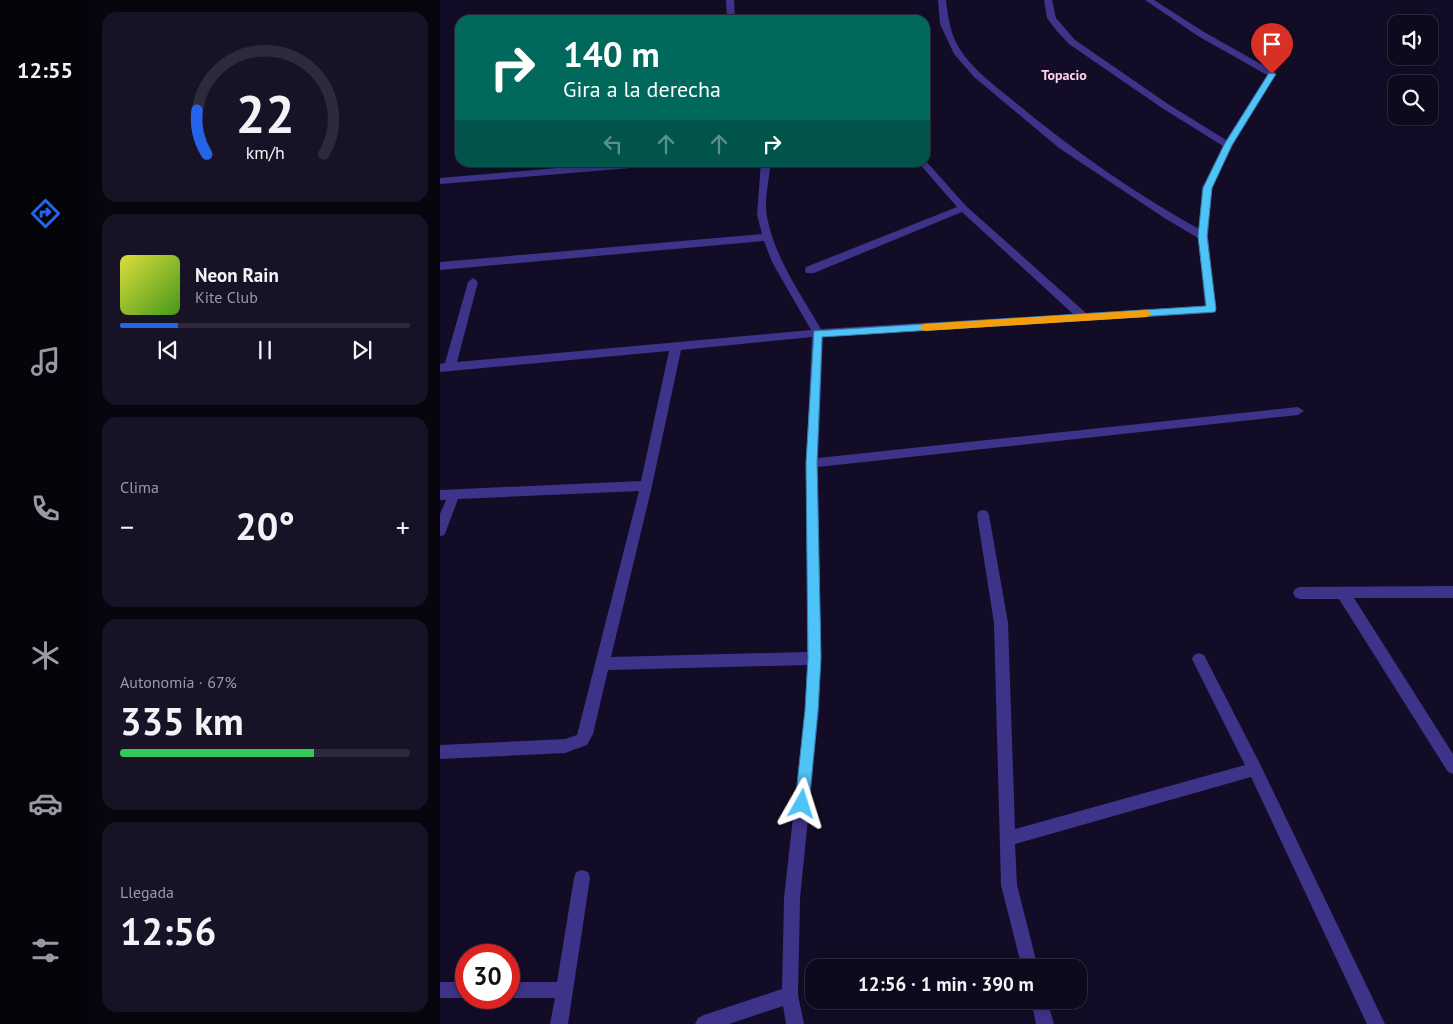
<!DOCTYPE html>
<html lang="es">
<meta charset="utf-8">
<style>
body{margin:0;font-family:"PT Sans",sans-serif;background:#171225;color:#f1f3f6;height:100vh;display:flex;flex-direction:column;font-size:19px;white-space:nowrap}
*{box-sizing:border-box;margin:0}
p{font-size:16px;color:#9b9aa3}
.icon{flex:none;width:28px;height:28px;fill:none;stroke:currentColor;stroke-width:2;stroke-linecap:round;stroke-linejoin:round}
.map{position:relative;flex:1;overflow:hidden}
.details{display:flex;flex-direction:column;gap:12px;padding:12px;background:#08050f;width:350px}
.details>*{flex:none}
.hud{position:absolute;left:15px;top:15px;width:475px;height:152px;border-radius:15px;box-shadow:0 2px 8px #0003,0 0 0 1px #2e2a3b;background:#00695c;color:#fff;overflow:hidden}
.tools{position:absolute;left:948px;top:15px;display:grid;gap:10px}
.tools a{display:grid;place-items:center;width:50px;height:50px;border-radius:10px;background:#0e091c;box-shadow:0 2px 8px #0003,0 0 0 1px #2e2a3b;font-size:25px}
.speed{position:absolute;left:15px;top:944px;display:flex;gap:10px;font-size:25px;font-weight:700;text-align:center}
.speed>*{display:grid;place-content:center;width:65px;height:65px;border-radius:50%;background:#0e091c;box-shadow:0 2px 8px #0003,0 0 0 1px #2e2a3b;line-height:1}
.speed .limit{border:8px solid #d22;background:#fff;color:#111}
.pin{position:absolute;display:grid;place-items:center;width:42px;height:42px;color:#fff;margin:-51px -21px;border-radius:50% 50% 50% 0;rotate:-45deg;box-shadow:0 0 5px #0007}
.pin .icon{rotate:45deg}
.me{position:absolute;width:55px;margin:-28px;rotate:6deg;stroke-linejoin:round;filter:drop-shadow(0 0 4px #0008)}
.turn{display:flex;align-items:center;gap:18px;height:105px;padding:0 25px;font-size:22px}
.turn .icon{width:65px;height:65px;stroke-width:2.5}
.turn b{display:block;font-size:35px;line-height:42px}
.lanes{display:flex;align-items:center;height:48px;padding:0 25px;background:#0003;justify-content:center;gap:25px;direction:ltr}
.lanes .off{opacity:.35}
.big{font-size:38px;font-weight:600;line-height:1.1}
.details .tile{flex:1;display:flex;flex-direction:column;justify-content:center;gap:8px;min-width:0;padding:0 18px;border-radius:15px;background:#171225}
.details .dial{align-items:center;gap:0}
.dial svg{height:130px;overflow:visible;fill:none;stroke:#2e2a3b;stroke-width:7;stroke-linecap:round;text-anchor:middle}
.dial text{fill:#f1f3f6;stroke:none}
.song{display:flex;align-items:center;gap:15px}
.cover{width:60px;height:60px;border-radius:8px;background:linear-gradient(135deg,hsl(60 70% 55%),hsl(100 70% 35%))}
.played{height:5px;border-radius:2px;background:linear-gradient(90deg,#2563eb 20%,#2e2a3b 20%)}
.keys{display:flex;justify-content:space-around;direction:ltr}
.heat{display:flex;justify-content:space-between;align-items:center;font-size:28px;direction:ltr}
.charge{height:8px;border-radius:4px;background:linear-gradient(90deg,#34c759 67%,#2e2a3b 0)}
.trip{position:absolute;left:365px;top:959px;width:282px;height:50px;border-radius:15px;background:#0e091c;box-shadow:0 2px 8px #0003,0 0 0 1px #2e2a3b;font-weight:600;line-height:50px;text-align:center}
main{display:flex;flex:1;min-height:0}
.dock{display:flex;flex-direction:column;width:90px;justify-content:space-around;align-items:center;background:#06040b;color:#9b9aa3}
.dock .icon{width:35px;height:35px}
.dock .current{color:#2563eb}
.dock b{font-size:22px;color:#f1f3f6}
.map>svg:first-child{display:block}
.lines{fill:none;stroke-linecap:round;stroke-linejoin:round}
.minor{fill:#3d3389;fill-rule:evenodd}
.route{fill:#4fc3f7;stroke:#337fa1}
.slow{fill:#f59e0b}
.labels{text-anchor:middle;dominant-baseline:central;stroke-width:5;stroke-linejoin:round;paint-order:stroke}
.far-neighbourhood-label{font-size:14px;font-weight:bold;fill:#ffd3eb;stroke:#130c26}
</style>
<main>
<nav class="dock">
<b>12:55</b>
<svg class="icon current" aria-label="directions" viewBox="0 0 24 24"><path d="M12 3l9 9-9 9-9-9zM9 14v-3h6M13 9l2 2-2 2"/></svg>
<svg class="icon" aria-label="music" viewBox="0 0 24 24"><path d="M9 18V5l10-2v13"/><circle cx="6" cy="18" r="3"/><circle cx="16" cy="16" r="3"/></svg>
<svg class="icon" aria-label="phone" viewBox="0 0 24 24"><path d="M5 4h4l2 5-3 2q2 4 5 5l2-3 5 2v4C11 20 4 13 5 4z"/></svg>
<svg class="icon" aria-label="climate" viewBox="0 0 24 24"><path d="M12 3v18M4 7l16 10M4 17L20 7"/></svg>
<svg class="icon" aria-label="car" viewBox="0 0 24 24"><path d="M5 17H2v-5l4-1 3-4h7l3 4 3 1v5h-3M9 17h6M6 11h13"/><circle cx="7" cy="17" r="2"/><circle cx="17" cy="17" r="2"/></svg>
<svg class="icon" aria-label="filters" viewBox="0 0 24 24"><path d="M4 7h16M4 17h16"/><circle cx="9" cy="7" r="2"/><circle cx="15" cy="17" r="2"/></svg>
</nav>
<section class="details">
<div class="tile dial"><svg viewBox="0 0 100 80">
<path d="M14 69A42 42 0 1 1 86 69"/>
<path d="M14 69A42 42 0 0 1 8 42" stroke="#2563eb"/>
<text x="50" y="56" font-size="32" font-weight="700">22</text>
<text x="50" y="72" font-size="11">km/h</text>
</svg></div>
<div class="tile">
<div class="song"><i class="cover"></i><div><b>Neon Rain</b><p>Kite Club</p></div></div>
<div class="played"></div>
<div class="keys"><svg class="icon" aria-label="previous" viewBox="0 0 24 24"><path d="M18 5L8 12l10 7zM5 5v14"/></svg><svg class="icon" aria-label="pause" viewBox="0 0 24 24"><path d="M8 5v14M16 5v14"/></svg><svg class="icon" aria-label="next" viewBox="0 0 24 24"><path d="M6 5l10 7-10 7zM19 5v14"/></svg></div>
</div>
<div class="tile"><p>Clima</p>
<div class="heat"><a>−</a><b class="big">20°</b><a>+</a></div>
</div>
<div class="tile"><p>Autonomía · 67%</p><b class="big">335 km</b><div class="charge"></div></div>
<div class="tile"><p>Llegada</p><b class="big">12:56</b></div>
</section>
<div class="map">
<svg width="1013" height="1024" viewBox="0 0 1013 1024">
<rect width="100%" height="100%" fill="#130c26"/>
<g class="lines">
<g class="minor">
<polygon points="286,0 294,0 295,20 287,20"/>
<path d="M498 0H506C508 19 511 38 523 54 537 73 558 88 576 103 633 150 694 193 759 229L762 188 783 146 722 108 629 44 616 30 607 18 604 0H612L616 18 635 40 728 104 786 140 827 75 758 36 705 0H714L764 32 835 72 836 74 793 145 772 188 768 236 776 309 771 313 383 337 378 458 858 407 864 411 858 415 378 467 381 658 379 710 360 898 358 995 364 1024H346L343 1006 289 1024H255L258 1018 264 1015 342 989 344 898 365 710 367 665 168 670 153 734 147 745 125 753 0 759V745L125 739 137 735 199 491 18 499 6 531 4 535 0 536V514L6 500H0V490L201 481 229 351 0 372V364L5 363 28 282 33 278 38 282 17 362 371 330 332 262 324 241 0 270V262L322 234 317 215 321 162H331C329 179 324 201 327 217 335 258 360 293 381 329L633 314 522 212 374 273H366L365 270 366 267 517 207 478 162H485V160L526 206 646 313 765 306 758 238 726 219 619 148 534 77 514 54 500 24ZM372 337 366 463 367 652 171 657 212 486 241 350Z"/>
<polygon points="186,162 231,162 227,165 0,184 0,178"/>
<polygon points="543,510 547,511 549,515 568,623 575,829 805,765 752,659 754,655 759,653 764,655 820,764 945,1024 927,1024 811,777 575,844 577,885 598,968 582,968 561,885 554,623 537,515 539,511"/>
<polygon points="1013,586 1013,598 914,598 1013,754 1013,774 1008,772 899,599 860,599 855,597 853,593 855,589 860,587"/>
<polygon points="142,870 148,872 150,878 128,1024 110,1024 115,998 67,998 69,998 69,982 117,982 134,878 136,872"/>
<polygon points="0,982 26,982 26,998 28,998 0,998"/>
<polygon points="591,1000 607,1000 614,1024 596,1024"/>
</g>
</g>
<polygon class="route" points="829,73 836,74 792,145 772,188 767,236 776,309 775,312 382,337 377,463 381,658 378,710 369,804 367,809 362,811 357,809 355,804 365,710 368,658 366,463 374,331 766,306 758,236 763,188 784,145"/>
<polygon class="slow" points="707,310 712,314 707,317 484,331 479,327 484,324"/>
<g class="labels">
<g class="far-neighbourhood-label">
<text x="624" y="75">Topacio</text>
</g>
</g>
</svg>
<div class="tools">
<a><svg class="icon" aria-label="sound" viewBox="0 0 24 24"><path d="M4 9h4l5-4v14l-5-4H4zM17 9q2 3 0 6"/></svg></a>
<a><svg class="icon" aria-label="search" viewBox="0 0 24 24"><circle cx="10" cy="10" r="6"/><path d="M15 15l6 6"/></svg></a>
</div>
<div class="speed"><div class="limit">30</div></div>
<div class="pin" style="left:832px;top:74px;background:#d93025"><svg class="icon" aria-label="arrive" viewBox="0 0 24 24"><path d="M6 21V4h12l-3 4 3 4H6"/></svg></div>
<svg class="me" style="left:362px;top:804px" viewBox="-20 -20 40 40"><path d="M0-17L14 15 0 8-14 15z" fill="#4fc3f7" stroke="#fff" stroke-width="4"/></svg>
<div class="trip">12:56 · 1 min · 390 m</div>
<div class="hud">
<div class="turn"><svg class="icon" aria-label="right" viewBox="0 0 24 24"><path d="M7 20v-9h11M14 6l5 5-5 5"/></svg><div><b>140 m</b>Gira a la derecha</div></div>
<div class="lanes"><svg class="icon off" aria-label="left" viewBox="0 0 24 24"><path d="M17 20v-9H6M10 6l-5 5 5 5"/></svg><svg class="icon off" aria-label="ahead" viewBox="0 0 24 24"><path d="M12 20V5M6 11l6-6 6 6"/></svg><svg class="icon off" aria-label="ahead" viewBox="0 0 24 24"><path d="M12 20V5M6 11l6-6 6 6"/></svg><svg class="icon" aria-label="right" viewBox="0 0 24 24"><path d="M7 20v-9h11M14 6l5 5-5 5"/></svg></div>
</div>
</div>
</main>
